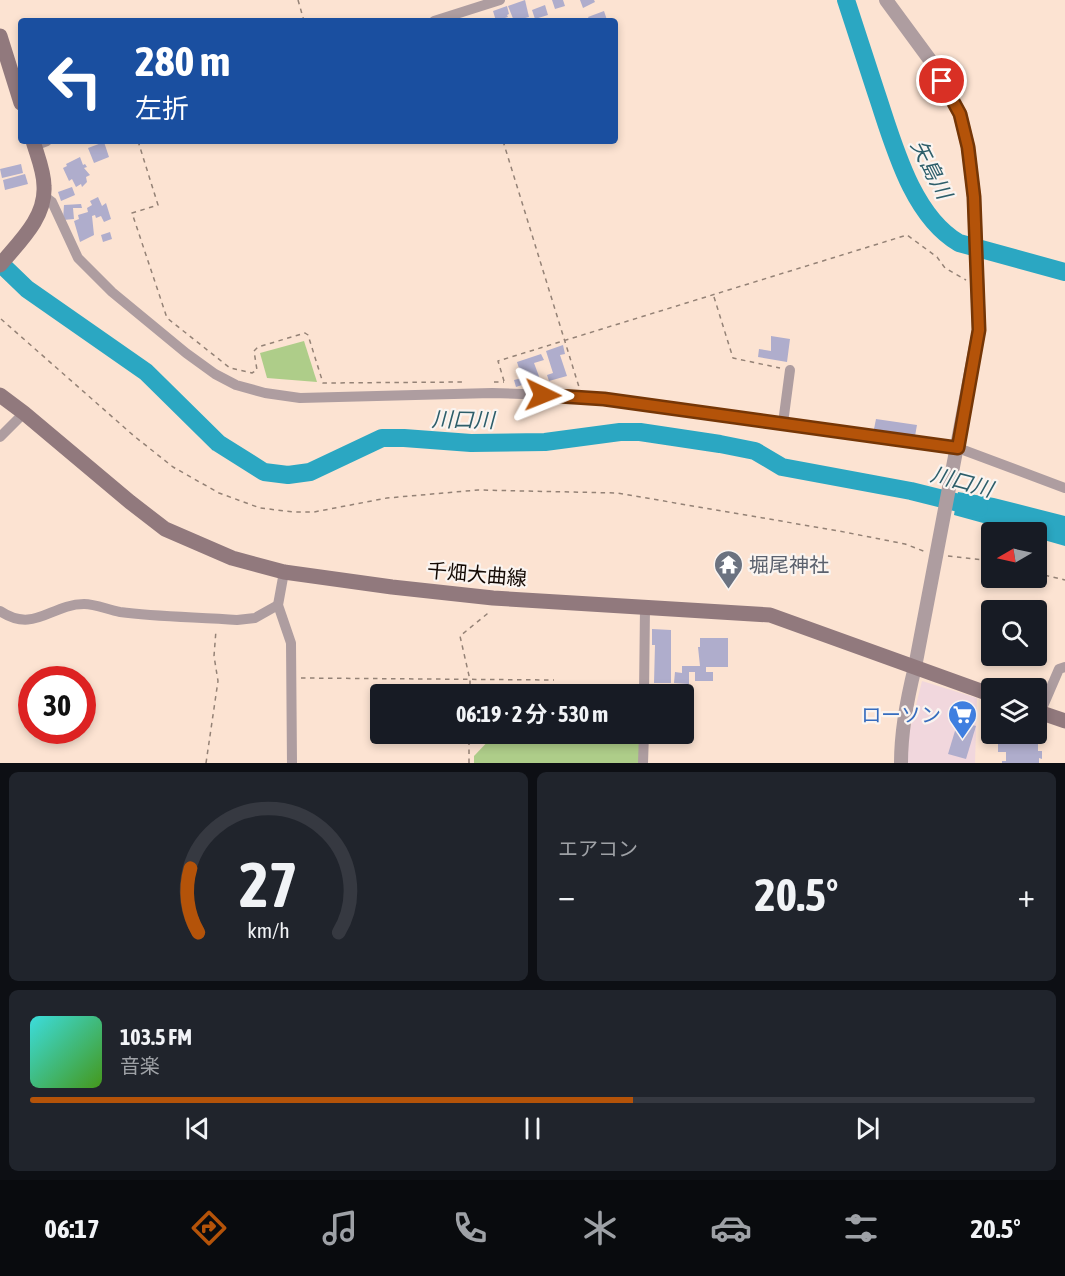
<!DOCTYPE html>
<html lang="ja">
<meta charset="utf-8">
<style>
body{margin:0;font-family:"Asap Condensed","Noto Sans JP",sans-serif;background:#20242c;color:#f1f3f6;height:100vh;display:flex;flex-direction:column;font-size:22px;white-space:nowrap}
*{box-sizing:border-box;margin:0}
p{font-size:20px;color:#9ea1a6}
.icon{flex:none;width:33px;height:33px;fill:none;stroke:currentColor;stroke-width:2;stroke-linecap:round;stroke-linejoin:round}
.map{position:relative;height:763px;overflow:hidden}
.drawer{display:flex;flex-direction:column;gap:9px;padding:9px;background:#0d0f14;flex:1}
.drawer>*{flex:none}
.top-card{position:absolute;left:18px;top:18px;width:600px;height:126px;border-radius:6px;box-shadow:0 3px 9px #0003;background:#1a4fa0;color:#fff;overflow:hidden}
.needle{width:39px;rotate:261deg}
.controls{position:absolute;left:981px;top:522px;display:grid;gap:12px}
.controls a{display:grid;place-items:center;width:66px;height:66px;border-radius:6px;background:#171b24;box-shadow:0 3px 9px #0003;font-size:30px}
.speed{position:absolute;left:18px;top:666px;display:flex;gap:12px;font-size:30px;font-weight:700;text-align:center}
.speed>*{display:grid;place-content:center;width:78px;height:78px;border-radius:50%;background:#171b24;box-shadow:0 3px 9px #0003;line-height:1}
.speed .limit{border:9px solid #d22;background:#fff;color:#111}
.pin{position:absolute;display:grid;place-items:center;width:51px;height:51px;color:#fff;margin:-26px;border:3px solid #fff;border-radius:50%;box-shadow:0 2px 6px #0007}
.me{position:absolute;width:66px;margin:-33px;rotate:92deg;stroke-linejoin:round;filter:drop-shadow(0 0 4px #0008)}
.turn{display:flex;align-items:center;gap:21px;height:126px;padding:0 18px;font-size:27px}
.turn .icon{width:78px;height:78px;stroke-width:2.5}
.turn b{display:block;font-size:42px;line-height:51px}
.big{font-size:45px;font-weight:700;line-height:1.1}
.drawer .widget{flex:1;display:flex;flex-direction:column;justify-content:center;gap:9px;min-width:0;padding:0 21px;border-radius:9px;background:#20242c}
.drawer .dial{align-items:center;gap:0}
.dial svg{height:156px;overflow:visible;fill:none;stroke:#363941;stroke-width:7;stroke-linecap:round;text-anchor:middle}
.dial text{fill:#f1f3f6;stroke:none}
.song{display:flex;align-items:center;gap:18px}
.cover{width:72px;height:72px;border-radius:9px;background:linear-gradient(135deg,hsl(180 70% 55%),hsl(100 70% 35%))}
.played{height:6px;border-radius:3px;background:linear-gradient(90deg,#b45309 60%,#363941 60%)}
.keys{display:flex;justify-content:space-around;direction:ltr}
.heat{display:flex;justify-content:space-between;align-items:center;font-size:33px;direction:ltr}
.drawer .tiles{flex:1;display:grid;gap:9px;grid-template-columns:1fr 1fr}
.widget:last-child{grid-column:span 2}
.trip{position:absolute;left:370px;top:684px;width:324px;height:60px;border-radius:6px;background:#171b24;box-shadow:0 3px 9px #0003;font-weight:700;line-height:60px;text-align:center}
.menu{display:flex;height:96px;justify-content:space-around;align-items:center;background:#090b0e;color:#9ea1a6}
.menu .icon{width:42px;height:42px}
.menu .active{color:#b45309}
.menu b{font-size:27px;color:#f1f3f6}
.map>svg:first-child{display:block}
.commercial{fill:#f1d7dd}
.green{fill:#aecd89}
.water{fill:#2ba7c2}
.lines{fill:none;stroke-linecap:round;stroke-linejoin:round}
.river{stroke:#2ba7c2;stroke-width:18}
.building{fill:#afadcc}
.path{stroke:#948276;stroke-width:1.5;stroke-dasharray:4.5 4.5;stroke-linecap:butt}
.minor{stroke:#ae9da0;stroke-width:10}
.tertiary{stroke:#ae9da0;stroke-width:14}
.secondary{stroke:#91797d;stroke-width:15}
.route-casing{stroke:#753606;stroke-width:15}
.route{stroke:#b45309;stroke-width:10}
.labels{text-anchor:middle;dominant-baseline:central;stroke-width:4.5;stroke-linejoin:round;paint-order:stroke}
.worship-label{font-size:20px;fill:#5b616d;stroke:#faf4f0;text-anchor:start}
.street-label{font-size:20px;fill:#130903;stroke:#faf4f0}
.shop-label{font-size:20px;fill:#366cbe;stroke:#faf4f0;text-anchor:end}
.water-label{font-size:21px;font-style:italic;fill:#2d5e6a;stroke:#faf4f0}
</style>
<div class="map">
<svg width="1065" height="763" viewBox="0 0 1065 763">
<rect width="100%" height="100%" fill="#fce3d2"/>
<polygon class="commercial" points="922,681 977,698 975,763 907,763 907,741"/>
<g class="green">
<polygon points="304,341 317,382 267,378 260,353"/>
<polygon points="495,734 639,734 639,763 474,763 474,756"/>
</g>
<polygon class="water" points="958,492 994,498 1065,516 1065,546 1037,538 1036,532 1016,532 954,515"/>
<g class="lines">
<g class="river">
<path d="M846 0C856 31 866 61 876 92 893 142 911 215 959 243L1065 272"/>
<polyline points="0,263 27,289 146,372 218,443 264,472 288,475 310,472 382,438 404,438 471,443 545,442 620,432 640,432 720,444 755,451 782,467 911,491 979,508"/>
</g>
</g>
<g class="building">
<polygon points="525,0 529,17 514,21 508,6"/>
<polygon points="552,0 563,0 565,6 555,9"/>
<polygon points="580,0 594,0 595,2 583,8"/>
<polygon points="545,5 548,15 535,19 532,10"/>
<polygon points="507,6 509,14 507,15 508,17 496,21 493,11"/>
<polygon points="604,11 607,20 590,21 588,17"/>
<polygon points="104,142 109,157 94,163 88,148"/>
<polygon points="80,157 83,165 85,164 87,167 84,168 90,175 86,177 87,182 82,187 81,184 76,187 72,179 69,181 63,168 67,166 66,164"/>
<polygon points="21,164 23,173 2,178 0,169"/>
<polygon points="25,174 28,184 5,190 3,180"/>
<polygon points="72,187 75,195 61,201 58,192"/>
<polygon points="98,197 102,206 106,203 111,219 104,222 101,216 96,218 95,215 92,216 94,235 80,242 74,221 79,219 78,215 88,212 87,208 92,205 90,201"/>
<polygon points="81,204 82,208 73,208 74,219 63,220 64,205"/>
<polygon points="110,232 112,239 103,242 101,235"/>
<polygon points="771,336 790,339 787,362 758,357 759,349 771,351"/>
<polygon points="563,345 565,354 560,355 567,376 549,381 547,375 553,373 546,351"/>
<polygon points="541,354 544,360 534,363 540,379 516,387 514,380 522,378 517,362"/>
<polygon points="876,419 917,425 915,436 874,429"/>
<polygon points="652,629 671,630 671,683 654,683 655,645 652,645"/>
<polygon points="700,638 728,638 728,667 706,667 706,672 713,672 713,681 695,681 695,672 689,672 689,684 674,683 675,672 682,673 682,666 700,666 698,647 700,647"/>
<polygon points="958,721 976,726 966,759 948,754"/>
<polygon points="998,734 1028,735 1028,734 1038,734 1038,751 1042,751 1042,759 1039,758 1039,763 1002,763 1002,761 1006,761 1006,752 998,752"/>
</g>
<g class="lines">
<g class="path">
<polyline points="298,0 304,21"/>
<polyline points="138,141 158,205 132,213 167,318 230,368 252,373 257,370 254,351 258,347 305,333 308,335 323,383 465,382"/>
<polyline points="503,141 579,387"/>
<polyline points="714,297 733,358 780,368"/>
<polyline points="1,319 134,436 173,467 219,493 260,508 294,512 314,512 387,498 478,490 617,493 839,531 905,544 926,552"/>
<polyline points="504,381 498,361 907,235 937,257 945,268 966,280"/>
<polyline points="494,382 504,382"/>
<polyline points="948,556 992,561"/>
<polyline points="1036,573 1065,580"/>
<polyline points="301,678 554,680"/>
<polyline points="470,694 470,680 460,636 487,614 488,611"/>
<polyline points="206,763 218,681 214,656 216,630"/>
<polyline points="469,763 469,734"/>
</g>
<g class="minor">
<polyline points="434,21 500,0"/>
<polyline points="34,146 47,141"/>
<polyline points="44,196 52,202 78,258 112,292 186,353 215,374 236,385 265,393 300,398 492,393 582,396 958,448 1065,488"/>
<polyline points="783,423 790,370"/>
<polyline points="0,437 24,413"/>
<polyline points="284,572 278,605 291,643 292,763"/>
<path d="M0 611C34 634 51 604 84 604 96 604 108 610 120 612 158 617 198 617 237 620L255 618 278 605"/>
<polyline points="644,694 645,608"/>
<polyline points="1040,713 1059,669 1065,667"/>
<polyline points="643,763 644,734"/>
</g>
<path class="tertiary" d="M886 0 933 64 960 114 968 147 974 197 979 330 915 667C907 699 901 729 901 763"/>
<g class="secondary">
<polyline points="0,36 21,103"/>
<path d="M0 265C19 242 46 218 44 186 44 171 37 155 33 141"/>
<polyline points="0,395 24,413 130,502 165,529 232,558 284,572 392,587 493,598 770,615 992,695"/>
<polyline points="1036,711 1065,721"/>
</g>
</g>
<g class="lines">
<defs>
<polyline id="route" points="543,395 604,399 958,448 979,330 974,197 968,147 960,114 942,81"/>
</defs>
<use href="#route" class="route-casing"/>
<use href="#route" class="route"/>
</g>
<defs>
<symbol id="temple-pin" viewBox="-11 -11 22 30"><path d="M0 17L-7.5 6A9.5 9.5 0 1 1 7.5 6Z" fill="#6b7280" stroke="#faf4f0"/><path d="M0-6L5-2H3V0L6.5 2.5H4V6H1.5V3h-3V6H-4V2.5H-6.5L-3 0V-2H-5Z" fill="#fff"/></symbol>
<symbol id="supermarket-pin" viewBox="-11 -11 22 30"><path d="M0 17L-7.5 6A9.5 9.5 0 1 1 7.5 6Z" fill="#3f7fe0" stroke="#faf4f0"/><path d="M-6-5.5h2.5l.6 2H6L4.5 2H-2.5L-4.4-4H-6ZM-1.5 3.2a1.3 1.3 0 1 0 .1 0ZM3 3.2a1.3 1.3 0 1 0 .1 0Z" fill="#fff"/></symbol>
</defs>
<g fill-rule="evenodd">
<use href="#temple-pin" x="712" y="548" width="33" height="45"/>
<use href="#supermarket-pin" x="946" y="698" width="33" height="45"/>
</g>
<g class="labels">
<g class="worship-label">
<text x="749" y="564">堀尾神社</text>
</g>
<g class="street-label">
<text transform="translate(477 574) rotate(5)">千畑大曲線</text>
</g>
<g class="shop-label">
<text x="941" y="714">ローソン</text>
</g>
<g class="water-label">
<text transform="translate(932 169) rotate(63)">矢島川</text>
<text transform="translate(463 419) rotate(1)">川口川</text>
<text transform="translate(962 481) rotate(15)">川口川</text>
</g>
</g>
</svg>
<div class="controls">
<a><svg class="needle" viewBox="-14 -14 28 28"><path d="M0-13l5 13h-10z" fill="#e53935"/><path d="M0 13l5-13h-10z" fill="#9ea1a6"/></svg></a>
<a><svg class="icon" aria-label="search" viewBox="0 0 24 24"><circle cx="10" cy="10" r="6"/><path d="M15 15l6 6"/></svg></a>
<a><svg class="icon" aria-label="layers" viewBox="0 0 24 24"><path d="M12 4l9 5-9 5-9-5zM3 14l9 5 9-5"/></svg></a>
</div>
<div class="speed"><div class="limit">30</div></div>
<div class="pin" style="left:942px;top:81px;background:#d93025"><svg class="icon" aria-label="arrive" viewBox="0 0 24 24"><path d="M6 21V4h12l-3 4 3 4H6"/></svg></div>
<svg class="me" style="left:543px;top:395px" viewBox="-20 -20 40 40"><path d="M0-17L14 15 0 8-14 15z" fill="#b45309" stroke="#fff" stroke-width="4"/></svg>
<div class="trip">06:19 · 2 分 · 530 m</div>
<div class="top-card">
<div class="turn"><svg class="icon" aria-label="left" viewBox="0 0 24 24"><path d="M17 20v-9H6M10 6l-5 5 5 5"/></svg><div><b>280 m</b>左折</div></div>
</div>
</div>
<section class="drawer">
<div class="tiles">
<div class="widget dial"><svg viewBox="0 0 100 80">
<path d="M14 69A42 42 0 1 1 86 69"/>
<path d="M14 69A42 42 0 0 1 10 36" stroke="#b45309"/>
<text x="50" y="56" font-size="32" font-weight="700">27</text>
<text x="50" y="72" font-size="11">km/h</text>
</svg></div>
<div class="widget"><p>エアコン</p>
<div class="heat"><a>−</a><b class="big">20.5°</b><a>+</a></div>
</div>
<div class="widget">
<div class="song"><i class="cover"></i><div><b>103.5 FM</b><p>音楽</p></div></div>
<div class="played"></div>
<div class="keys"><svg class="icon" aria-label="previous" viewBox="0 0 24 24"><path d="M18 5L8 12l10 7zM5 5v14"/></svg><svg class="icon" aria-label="pause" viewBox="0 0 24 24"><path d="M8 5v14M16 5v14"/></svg><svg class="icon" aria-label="next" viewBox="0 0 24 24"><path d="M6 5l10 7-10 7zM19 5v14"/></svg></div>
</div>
</div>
</section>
<nav class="menu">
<b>06:17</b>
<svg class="icon active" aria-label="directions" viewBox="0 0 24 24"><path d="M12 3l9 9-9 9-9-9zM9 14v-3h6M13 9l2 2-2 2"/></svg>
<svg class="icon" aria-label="music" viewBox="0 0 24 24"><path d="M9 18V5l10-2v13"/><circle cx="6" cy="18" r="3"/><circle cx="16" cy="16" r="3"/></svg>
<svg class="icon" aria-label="phone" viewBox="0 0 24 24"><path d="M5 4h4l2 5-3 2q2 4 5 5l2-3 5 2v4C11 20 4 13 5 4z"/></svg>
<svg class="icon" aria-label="climate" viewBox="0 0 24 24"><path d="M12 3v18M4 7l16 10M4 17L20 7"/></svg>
<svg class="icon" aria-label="car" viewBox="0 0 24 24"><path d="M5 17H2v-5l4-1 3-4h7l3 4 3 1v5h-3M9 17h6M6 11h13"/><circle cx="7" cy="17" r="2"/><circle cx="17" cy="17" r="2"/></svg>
<svg class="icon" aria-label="filters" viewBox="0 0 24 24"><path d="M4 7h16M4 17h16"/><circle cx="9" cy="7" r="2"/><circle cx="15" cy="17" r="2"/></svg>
<b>20.5°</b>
</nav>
